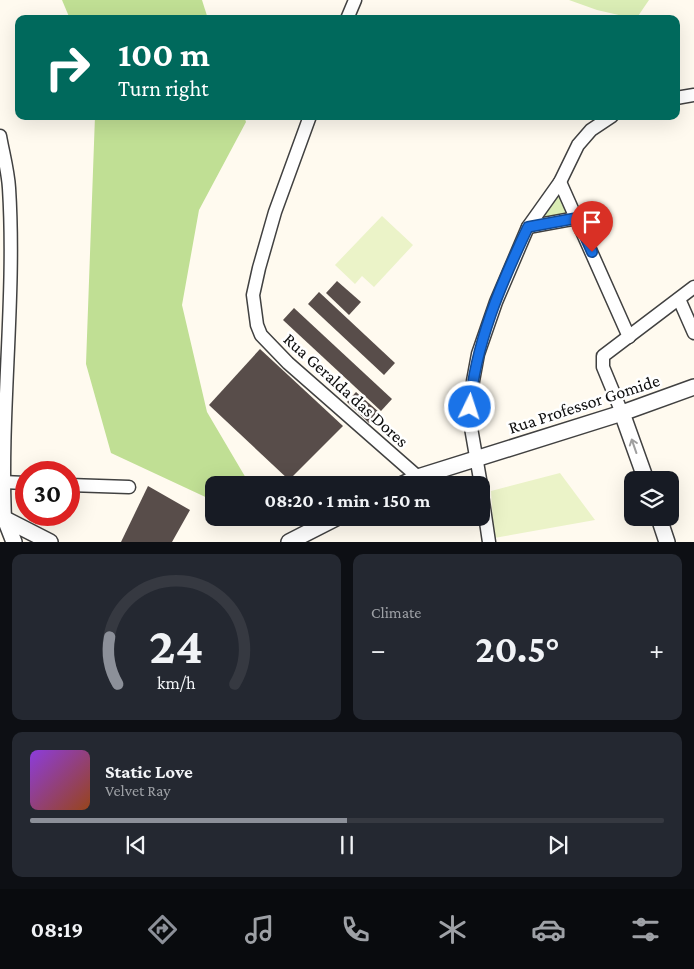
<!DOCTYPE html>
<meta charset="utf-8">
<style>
body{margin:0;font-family:"Crimson Pro",serif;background:#242831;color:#f1f3f6;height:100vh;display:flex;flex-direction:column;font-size:19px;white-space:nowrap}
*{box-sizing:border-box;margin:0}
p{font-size:16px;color:#9ea1a6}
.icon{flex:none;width:28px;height:28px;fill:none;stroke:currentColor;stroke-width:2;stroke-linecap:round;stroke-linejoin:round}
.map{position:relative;height:542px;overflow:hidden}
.sheet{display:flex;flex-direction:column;gap:12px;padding:12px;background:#0d0f14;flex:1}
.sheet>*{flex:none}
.top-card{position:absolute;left:15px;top:15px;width:665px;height:105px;border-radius:10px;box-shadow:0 5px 20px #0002;background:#00695c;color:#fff;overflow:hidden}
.buttons{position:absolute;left:624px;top:471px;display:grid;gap:10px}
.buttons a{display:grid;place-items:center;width:55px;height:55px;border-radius:10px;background:#171b24;box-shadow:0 5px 20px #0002;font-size:25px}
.speed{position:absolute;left:15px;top:461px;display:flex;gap:10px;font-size:25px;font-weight:700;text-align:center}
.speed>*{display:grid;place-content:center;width:65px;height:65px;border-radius:50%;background:#171b24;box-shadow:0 5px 20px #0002;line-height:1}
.speed .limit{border:8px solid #d22;background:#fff;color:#111}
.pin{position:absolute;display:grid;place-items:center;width:42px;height:42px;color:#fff;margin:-51px -21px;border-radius:50% 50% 50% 0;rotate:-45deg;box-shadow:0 0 5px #0007}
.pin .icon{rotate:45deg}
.me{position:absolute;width:55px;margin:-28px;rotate:4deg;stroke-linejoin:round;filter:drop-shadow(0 0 4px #0008)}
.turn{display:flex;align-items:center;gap:18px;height:105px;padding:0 20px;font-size:22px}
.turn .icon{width:65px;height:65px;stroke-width:2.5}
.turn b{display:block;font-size:35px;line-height:42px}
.big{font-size:38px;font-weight:700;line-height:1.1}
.sheet .card{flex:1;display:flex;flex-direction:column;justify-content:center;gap:8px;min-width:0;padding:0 18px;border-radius:10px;background:#242831}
.sheet .dial{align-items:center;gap:0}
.dial svg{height:130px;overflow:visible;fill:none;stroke:#363941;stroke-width:7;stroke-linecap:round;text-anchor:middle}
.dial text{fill:#f1f3f6;stroke:none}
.song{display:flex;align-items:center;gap:15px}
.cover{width:60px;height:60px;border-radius:8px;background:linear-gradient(135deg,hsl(270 70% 55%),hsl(20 70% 35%))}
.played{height:5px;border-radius:2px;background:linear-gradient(90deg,#8c9099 50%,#363941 50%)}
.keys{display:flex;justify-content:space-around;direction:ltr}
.heat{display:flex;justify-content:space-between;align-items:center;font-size:28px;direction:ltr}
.sheet .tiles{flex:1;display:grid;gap:12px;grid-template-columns:1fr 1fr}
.card:last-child{grid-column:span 2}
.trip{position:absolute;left:205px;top:476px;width:285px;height:50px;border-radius:10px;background:#171b24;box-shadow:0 5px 20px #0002;font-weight:700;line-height:50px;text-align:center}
.tabs{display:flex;height:80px;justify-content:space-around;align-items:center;background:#090b0e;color:#9ea1a6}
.tabs .icon{width:35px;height:35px}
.tabs .on{color:#8c9099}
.tabs b{font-size:22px;color:#f1f3f6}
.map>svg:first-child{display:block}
.green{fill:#daedb5}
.forest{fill:#c0df94}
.pitch{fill:#ebf3c8}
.building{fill:#584d4a}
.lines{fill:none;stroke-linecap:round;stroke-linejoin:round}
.minor-casing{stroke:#414141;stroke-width:15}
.tertiary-casing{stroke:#414141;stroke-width:18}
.minor{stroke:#fff;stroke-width:12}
.tertiary{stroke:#fff;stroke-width:15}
.oneway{stroke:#9f9f9f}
.route-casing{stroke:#114b97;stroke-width:12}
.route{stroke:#1a73e8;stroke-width:9}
.labels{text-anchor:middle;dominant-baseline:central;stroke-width:5;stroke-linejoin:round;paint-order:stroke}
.street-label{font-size:18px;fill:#0e0e0e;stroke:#fff}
</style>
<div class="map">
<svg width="694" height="542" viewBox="0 0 694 542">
<rect width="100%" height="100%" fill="#fffaef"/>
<g class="green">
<polygon points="569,0 649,0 636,19 597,10"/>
<polygon points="560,190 572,215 540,221"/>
</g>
<g class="forest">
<polygon points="62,0 202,0 208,19 70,19"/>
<polygon points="95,116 244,116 246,122 199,210 182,305 207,412 250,485 214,485 214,501 111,453 86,364"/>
</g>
<g class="pitch">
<polygon points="382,216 413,245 374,287 362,276 355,284 335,265"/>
<polygon points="560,473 595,520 494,538 491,491"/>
</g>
<g class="building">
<polygon points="337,281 361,302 349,315 326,293"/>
<polygon points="319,292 395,363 384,375 308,304"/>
<polygon points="294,308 392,399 381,411 283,320"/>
<polygon points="260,349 343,426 289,480 209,405"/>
<polygon points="356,392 379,412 369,423 347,402"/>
<polygon points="148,486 190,510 172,542 121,542"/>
</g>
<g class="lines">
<defs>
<g id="minor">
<polyline points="347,19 355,0"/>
<polyline points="676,98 694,95"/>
<polyline points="310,116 275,212 259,268 253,295 257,325 261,335 288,363 418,477"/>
<path d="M0 136C3 153 8 171 9 188 16 298 0 410 5 519"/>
<polyline points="560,182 629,337"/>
<polyline points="528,227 577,218"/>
<polyline points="679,299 694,333"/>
<polyline points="622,413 603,367 603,356 694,287"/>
<polyline points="2,482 26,483"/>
<polyline points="69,485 129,487"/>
<polyline points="481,485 470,422 473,381 478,354 496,302 528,227 560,182 578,145 591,130 612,116"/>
<polyline points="481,488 489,542"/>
</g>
<g id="tertiary">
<polyline points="622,413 646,480"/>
<polyline points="401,485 418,477 622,413 694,387"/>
<polyline points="659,518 667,542"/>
<polyline points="5,519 50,542"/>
<polyline points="5,519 14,542"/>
<polyline points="289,542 336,518"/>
</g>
</defs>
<use href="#minor" class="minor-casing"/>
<use href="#tertiary" class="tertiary-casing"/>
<use href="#minor" class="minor"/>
<use href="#tertiary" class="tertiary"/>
</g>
<defs><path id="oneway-shaft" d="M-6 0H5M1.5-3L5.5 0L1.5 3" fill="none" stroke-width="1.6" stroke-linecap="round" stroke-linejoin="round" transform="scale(1.25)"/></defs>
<use class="oneway" href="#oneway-shaft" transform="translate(634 446) rotate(-109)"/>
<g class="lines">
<defs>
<path id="route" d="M470 407C475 344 501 284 528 227L577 218 592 252"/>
</defs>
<use href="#route" class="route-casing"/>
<use href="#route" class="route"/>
</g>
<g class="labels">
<g class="street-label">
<text transform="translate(346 390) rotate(42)">Rua Geralda das Dores</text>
<text transform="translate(584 404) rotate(-18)">Rua Professor Gomide</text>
</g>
</g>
</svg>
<div class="buttons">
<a><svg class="icon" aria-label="layers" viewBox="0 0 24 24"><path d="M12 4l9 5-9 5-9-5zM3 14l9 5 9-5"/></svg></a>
</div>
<div class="speed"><div class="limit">30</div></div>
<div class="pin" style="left:592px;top:252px;background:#d93025"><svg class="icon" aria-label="arrive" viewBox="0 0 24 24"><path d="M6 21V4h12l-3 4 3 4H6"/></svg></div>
<svg class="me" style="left:470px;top:407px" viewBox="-20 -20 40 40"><circle r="17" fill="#1a73e8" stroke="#fff" stroke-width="3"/><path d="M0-11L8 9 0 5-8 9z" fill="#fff"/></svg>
<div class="trip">08:20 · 1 min · 150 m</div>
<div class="top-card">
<div class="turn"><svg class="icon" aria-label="right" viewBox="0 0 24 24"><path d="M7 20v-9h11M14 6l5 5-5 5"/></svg><div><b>100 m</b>Turn right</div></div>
</div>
</div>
<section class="sheet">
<div class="tiles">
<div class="card dial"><svg viewBox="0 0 100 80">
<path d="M14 69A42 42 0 1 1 86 69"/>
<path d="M14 69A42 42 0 0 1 9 40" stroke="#8c9099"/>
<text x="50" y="56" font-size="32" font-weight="700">24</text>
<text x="50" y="72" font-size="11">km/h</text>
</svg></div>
<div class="card"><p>Climate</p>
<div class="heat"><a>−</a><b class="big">20.5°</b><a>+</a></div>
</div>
<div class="card">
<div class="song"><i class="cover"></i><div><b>Static Love</b><p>Velvet Ray</p></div></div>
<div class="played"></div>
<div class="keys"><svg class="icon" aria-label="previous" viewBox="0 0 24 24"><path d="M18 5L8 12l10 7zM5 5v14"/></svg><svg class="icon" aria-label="pause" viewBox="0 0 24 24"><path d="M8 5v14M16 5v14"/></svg><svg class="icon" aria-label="next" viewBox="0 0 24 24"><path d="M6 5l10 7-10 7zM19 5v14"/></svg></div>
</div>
</div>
</section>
<nav class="tabs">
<b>08:19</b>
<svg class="icon on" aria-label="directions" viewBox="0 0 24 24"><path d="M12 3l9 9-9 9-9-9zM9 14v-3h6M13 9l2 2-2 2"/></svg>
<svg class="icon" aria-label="music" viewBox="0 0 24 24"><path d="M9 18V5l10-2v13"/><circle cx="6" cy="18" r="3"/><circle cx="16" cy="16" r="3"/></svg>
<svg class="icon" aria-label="phone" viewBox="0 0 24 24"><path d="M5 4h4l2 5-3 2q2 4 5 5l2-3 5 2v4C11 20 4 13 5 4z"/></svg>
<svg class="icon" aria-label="climate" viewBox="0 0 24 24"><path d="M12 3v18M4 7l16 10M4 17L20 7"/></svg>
<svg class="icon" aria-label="car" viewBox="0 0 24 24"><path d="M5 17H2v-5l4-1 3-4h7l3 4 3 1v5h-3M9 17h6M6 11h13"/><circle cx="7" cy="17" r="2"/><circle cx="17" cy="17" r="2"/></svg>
<svg class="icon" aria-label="filters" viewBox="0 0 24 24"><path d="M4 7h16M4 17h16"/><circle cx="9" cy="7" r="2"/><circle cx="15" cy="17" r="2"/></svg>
</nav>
